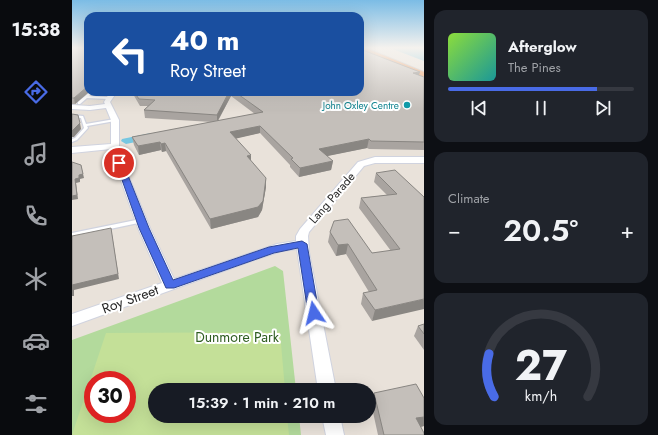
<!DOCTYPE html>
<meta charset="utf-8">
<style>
body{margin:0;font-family:Jost,sans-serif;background:#20242c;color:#f1f3f6;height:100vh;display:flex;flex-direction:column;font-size:15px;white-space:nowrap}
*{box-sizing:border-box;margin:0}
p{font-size:13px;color:#9ea1a6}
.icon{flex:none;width:22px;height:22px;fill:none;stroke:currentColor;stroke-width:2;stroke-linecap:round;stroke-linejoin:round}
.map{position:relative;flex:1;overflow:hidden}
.sheet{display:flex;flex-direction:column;gap:10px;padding:10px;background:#0d0f14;width:234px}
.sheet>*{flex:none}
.guide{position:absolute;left:12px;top:12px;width:280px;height:84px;border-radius:12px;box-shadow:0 4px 16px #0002;background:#1a4fa0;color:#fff;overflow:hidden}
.speed{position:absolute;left:12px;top:371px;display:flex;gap:8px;font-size:20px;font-weight:700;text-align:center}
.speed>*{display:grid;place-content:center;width:52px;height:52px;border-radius:50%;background:#171b24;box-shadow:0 4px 16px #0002;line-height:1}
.speed .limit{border:6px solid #d22;background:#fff;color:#111}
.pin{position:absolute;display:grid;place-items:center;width:34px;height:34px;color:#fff;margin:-17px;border:2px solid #fff;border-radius:50%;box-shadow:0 1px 4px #0007}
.me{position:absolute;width:44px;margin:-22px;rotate:350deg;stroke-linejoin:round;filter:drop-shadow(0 0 3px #0008)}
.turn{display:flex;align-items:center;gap:14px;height:84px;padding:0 20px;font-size:18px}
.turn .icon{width:52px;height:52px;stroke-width:2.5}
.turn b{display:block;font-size:28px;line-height:34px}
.big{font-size:30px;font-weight:600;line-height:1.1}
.sheet .widget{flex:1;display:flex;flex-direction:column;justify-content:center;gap:6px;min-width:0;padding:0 14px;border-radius:12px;background:#20242c}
.sheet .dial{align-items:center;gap:0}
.dial svg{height:104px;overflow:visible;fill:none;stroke:#363941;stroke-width:7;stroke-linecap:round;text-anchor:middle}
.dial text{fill:#f1f3f6;stroke:none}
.song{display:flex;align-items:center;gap:12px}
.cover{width:48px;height:48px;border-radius:6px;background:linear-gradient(135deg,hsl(90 70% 55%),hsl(180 70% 35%))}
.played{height:4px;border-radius:2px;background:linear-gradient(90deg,#496be6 80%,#363941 80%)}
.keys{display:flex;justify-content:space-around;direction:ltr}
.heat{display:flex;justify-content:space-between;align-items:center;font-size:22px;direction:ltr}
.trip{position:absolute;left:76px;top:383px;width:228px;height:40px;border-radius:20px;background:#171b24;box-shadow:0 4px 16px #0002;font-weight:600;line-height:40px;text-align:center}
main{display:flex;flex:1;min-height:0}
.dock{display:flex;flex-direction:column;width:72px;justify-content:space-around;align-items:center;background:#090b0e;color:#9ea1a6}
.dock .icon{width:28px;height:28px}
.dock .selected{color:#496be6}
.dock b{font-size:18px;color:#f1f3f6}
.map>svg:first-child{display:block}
.green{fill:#b3da9c;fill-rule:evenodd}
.pitch{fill:#c4e098;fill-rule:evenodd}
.water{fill:#77c7e1}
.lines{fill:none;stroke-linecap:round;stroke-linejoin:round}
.canal{fill:#77c7e1;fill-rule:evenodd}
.lane-casing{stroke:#d0d3df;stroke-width:2.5}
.street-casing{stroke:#d0d3df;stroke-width:2}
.highway-casing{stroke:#c3c3c3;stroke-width:2}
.lane{fill:#fff;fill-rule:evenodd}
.street{fill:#fff;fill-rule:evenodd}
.highway{fill:#ed9a61;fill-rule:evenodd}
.wall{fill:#a9a4a0;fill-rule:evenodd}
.shaded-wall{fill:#898682}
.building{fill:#c4bfba;stroke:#898682}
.route{fill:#496be6;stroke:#2f4696}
.culture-dot{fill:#0f9aa8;stroke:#fff;stroke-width:1.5}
.labels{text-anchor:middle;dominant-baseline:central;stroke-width:4;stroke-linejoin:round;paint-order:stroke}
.far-culture-label{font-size:10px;fill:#0d838f;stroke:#fff;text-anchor:end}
.street-label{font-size:12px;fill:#272727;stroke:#fff}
.near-street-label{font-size:14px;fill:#272727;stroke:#fff}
.near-park-label{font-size:14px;fill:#2e5c20;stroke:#fff}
</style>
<main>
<nav class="dock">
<b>15:38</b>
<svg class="icon selected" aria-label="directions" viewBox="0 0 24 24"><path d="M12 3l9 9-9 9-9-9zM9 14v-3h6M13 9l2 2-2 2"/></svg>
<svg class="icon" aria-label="music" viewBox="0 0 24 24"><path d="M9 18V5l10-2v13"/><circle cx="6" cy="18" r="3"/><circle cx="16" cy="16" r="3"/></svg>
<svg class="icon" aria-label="phone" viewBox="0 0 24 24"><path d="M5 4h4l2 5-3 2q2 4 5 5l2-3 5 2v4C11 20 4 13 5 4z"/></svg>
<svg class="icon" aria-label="climate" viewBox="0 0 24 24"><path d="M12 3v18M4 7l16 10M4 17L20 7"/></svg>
<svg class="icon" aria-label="car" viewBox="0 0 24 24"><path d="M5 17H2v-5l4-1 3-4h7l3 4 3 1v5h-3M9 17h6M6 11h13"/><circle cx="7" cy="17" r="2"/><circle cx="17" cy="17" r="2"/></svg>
<svg class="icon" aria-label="filters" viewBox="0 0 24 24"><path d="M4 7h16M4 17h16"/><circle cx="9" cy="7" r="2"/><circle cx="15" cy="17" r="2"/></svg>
</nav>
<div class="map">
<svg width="352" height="435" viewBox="0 0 352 435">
<rect width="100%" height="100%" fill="#e9e2da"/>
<path class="green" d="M203 266 211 271 224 390H83V416H227L229 435H0V340ZM21 380H55V414H21Z"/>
<path class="pitch" d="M208 332 213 390H83V416H215L217 435H0L34 333ZM21 380H55V414H21Z"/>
<polygon class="water" points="318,48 352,48 352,61"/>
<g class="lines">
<polygon class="canal" points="79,133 84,136 83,138 54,144 49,141 50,139"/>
<defs>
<g id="lane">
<polygon points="18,92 22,92 17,96 36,97 38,98 36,99 15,98 8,104 6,104 6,102"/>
<polygon points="0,115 11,116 14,124 43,119 45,120 43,121 15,126 16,128 5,140 0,142 0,139 3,138 12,128 9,118 0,117"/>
<polygon points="69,219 71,220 72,221 71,222 0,237 0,233"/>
</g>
<g id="street">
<polygon points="38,92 45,92 38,102 47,120 47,153 78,228 102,279 205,244 224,241 224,236 228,229 286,162 303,157 352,157 352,163 303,163 292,166 237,232 236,236 237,252 264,390 246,390 225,249 210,251 182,260 0,326 0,314 90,283 66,228 39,153 39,149 0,153 0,147 39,144 39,120 34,108 18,110 0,109 0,105 18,106 33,104 32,102"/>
<polygon points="250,416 268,416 272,435 254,435"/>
</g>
<polygon id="highway" points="288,48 294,48 352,72 352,79 288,52"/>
</defs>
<use href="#lane" class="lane-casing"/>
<use href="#street" class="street-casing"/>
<use href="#highway" class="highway-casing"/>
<use href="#lane" class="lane"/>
<use href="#street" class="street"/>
<use href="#highway" class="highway"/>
</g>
<g class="wall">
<polygon points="0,48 16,92 17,92 3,104 0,104"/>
<path d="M347 75 352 77V150L297 149 295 148 254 156 261 161 259 170 227 177 218 167V165L188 133 164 138 179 161 194 178V187L190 210 186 217 139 229 94 151 90 152 89 150 67 155 62 145 60 137 140 122 73 118 72 110 76 106H68L61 94 60 92H288ZM159 96 183 114 146 121Z"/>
<polygon points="304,173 352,197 300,321 289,304 291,293 297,292 274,254 264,256 256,242 258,232 300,253 319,251 287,208 289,198 315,195 302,182"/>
<polygon points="352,324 352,350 342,336 346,326"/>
<polygon points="302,393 352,398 352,426 349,427 352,435 306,435 299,403"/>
</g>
<g class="shaded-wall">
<polygon points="348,72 346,78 341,73"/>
<polygon points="16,86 16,92 17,92 3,104 2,98"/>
<polygon points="157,92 159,92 159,96 145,122 145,115"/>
<polygon points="8,123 9,129 2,137 0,137 0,131"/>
<polygon points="188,126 188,133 158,140 158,132"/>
<polygon points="297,139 295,148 246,158 247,149"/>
<polygon points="88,142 89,150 67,155 66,146"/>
<polygon points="93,143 94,151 90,152 89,144"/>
<polygon points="179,155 179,163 175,156"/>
<polygon points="261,161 259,170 227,177 228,168"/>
<polygon points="9,165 12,178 8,179 8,182 4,183 6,199 0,200 0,196 3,179 7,175"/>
<polygon points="194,178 194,187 190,210 186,217 139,229 138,219"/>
<polygon points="39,228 47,279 2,290 2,296 0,296 0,285"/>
<polygon points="276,244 274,254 264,256 266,245"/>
<polygon points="352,299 352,309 300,321 303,310"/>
<polygon points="352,417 352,426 339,429 344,418"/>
</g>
<g class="building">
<polygon points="0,48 16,48 16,86 2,98 0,98"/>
<polygon points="288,49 348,72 341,73 352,77 352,142 299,141 297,139 247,149 261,161 228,168 219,159 221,158 188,126 158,132 179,155 175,156 194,178 191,201 186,207 138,219 93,143 89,144 88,142 66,146 60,137 191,112 163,92 288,92"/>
<polygon points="62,92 157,92 145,115 72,110 83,100 67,99"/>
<polygon points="0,114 6,115 8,123 0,131"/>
<polygon points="0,162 9,165 11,174 7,175 7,178 3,179 5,195 0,196"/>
<polygon points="323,170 352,197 352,299 303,310 291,293 305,290 276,244 266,245 258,232 262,221 276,219 300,253 328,249 289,198 325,194 304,173"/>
<polygon points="39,228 46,274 0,285 0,291 0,236"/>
<polygon points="352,324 352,334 346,326"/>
<polygon points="344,384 352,398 352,417 344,418 352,433 352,435 312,435 302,393"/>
</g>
<linearGradient id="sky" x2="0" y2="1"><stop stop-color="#7bbce5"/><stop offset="0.44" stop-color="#f5f2ee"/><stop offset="1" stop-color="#f5f2ee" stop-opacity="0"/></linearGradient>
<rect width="352" height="109" fill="url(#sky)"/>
<polygon class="route" points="47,161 51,163 77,228 101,280 197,247 230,241 235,244 247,313 246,316 242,318 237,316 236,313 226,248 202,253 102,288 94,288 67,228 44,163"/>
<circle class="culture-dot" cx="335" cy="105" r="4"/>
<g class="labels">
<g class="far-culture-label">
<text x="327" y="105">John Oxley Centre</text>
</g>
<g class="street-label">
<text transform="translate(260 198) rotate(-49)">Lang Parade</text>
</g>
<g class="near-street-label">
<text transform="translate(58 299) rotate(-20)">Roy Street</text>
</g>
<g class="near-park-label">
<text x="165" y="337">Dunmore Park</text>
</g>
</g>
</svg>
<div class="speed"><div class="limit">30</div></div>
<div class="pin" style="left:47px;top:163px;background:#d93025"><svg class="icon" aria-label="arrive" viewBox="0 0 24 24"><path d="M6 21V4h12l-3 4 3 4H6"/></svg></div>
<svg class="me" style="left:242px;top:313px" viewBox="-20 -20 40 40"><path d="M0-17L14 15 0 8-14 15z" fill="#496be6" stroke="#fff" stroke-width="4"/></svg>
<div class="trip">15:39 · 1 min · 210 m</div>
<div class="guide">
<div class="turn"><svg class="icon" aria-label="left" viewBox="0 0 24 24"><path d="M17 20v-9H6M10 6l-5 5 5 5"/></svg><div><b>40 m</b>Roy Street</div></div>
</div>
</div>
<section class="sheet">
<div class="widget">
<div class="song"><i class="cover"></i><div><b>Afterglow</b><p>The Pines</p></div></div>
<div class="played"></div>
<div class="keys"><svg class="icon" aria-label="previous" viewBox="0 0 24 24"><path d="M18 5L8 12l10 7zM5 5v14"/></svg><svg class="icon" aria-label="pause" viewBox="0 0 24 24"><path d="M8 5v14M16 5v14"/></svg><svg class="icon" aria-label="next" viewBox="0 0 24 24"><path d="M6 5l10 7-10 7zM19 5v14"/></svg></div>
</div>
<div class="widget"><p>Climate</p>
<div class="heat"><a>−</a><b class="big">20.5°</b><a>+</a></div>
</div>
<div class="widget dial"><svg viewBox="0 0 100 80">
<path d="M14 69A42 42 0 1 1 86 69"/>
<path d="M14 69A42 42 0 0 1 10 36" stroke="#496be6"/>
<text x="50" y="56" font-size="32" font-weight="700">27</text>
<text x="50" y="72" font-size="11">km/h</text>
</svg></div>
</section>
</main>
